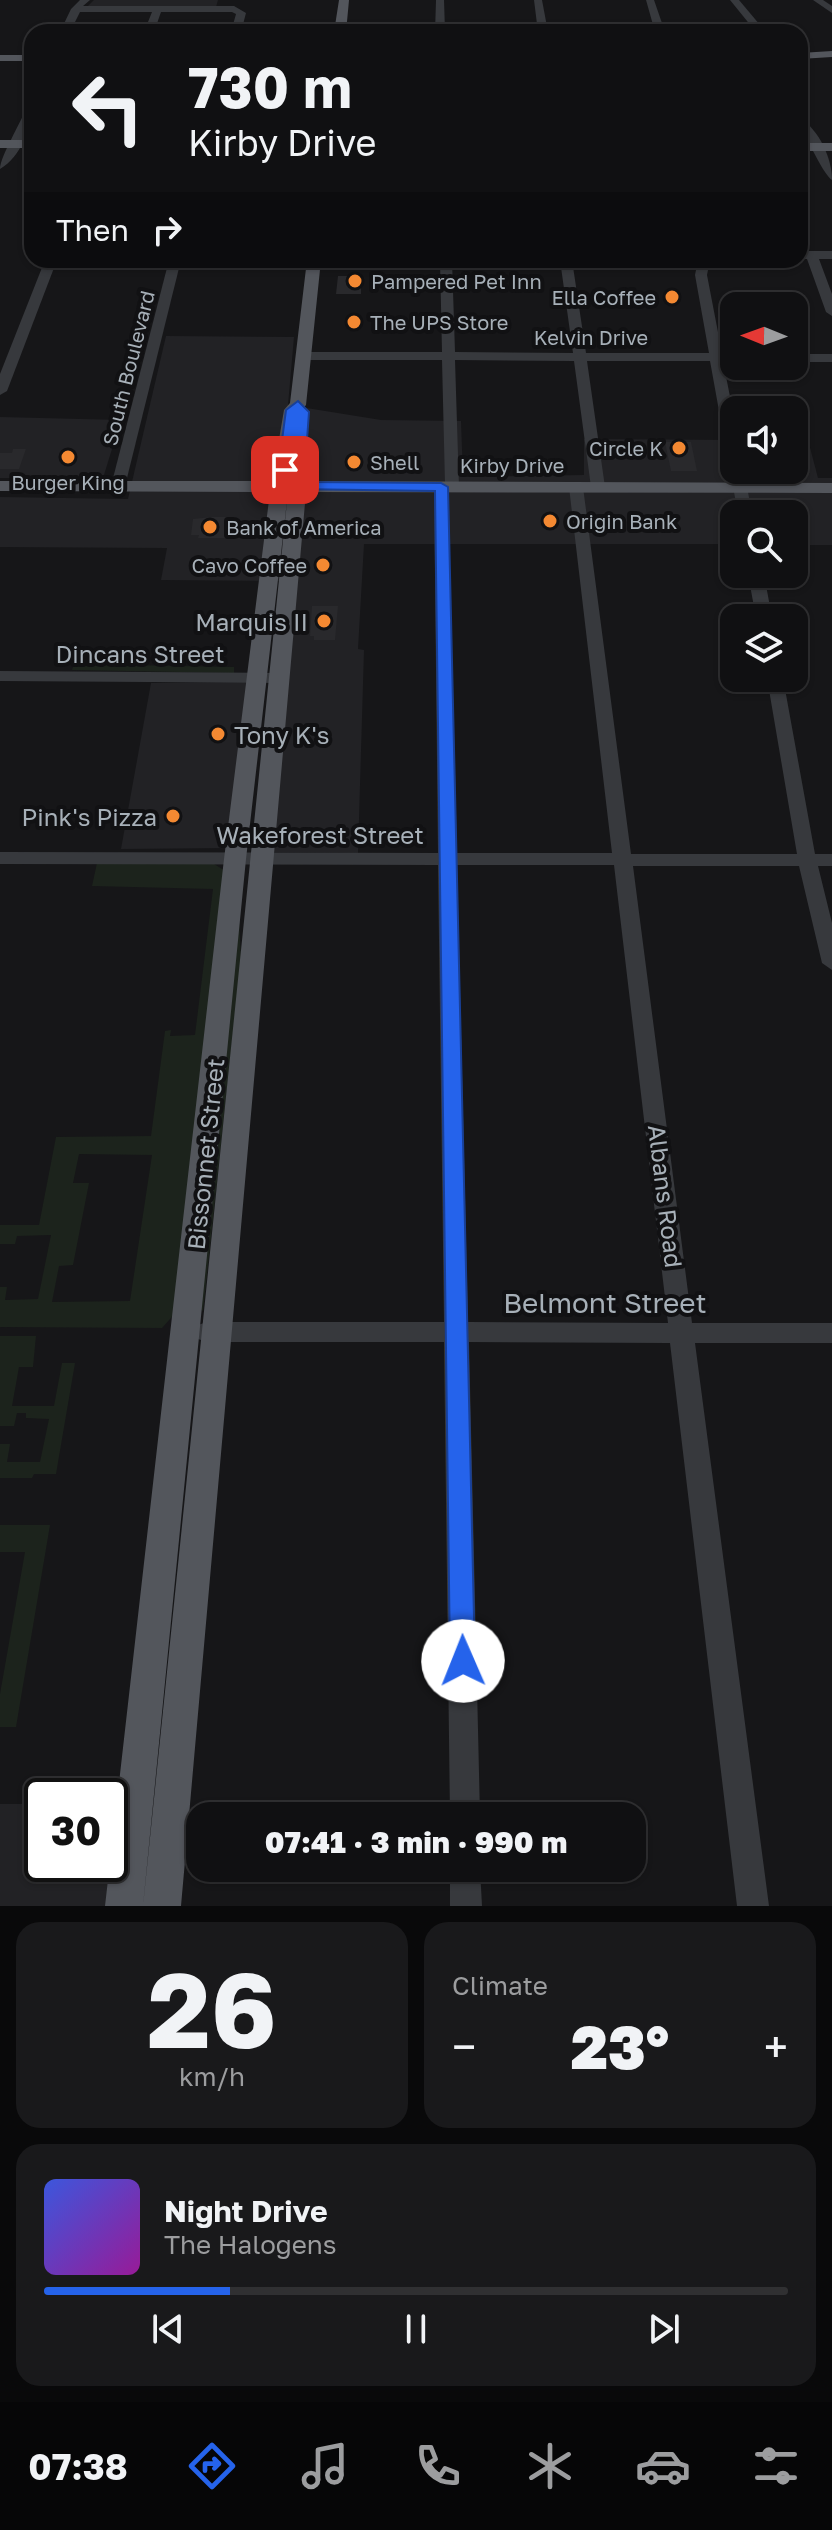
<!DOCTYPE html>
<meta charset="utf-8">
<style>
body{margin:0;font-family:"Golos Text",sans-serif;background:#19191b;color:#f1f3f6;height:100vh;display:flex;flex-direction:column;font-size:30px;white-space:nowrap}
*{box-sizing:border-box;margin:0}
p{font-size:26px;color:#9c9d9f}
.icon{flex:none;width:44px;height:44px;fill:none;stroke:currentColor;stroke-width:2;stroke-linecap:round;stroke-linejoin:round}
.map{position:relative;height:1906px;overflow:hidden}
.panel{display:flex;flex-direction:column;gap:16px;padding:16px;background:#09090a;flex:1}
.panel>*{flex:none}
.banner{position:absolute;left:24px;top:24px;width:784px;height:244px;border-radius:24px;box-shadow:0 2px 6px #0004,0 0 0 2px #303032;background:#101012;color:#f1f3f6;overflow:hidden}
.needle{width:52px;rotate:271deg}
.buttons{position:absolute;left:720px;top:292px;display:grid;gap:16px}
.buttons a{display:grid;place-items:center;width:88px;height:88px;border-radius:16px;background:#101012;box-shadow:0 2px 6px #0004,0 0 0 2px #303032;font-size:40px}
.speed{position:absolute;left:24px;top:1778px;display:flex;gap:16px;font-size:40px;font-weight:700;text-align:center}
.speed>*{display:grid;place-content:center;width:104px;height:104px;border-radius:50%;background:#101012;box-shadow:0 2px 6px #0004,0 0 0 2px #303032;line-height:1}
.speed .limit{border:4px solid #111;border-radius:12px;background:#fff;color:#111}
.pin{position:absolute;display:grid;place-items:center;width:68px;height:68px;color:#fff;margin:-34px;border-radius:16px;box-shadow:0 4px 12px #0006}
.me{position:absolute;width:88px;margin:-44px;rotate:359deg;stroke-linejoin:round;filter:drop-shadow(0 0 6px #0008)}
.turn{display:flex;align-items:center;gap:28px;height:168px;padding:0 32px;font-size:36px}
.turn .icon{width:104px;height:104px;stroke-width:2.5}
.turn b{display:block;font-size:56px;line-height:68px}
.then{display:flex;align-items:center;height:76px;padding:0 32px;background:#0003;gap:16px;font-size:30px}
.big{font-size:60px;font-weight:800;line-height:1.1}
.panel .card{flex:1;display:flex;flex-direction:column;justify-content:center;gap:12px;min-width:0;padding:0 28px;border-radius:24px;background:#19191b}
.panel .dial{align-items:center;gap:0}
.dial b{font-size:104px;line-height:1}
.song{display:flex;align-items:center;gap:24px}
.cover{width:96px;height:96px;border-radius:12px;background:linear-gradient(135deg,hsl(230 70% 55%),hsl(300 70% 35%))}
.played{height:8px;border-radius:4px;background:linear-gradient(90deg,#2563eb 25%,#303032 25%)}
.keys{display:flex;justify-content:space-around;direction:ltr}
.heat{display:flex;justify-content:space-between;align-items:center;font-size:44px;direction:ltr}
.panel .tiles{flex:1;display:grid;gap:16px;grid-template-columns:1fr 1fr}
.card:last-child{grid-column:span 2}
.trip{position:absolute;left:186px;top:1802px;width:460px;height:80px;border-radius:24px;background:#101012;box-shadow:0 2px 6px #0004,0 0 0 2px #303032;font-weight:800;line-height:80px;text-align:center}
.menu{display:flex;height:128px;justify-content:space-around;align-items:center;background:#060607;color:#9c9d9f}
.menu .icon{width:56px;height:56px}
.menu .active{color:#2563eb}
.menu b{font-size:36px;color:#f1f3f6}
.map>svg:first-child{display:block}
.built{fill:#222225}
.green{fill:#1c231c;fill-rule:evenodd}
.building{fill:#29292c}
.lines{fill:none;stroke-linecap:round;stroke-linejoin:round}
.minor{fill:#37393d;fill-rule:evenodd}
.major{fill:#53565c;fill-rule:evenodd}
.route{fill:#2563eb;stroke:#184099;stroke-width:2}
.poi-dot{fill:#f48932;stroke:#111113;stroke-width:3}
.labels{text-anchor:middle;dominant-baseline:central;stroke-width:8;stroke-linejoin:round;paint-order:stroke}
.far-poi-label{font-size:20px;fill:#a7b0b8;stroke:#111113;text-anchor:start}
.far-street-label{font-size:20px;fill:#a7b0b8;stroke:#111113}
.poi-label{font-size:24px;fill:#a7b0b8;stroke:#111113;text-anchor:end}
.street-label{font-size:24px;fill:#a7b0b8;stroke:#111113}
.near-street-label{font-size:28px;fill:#a7b0b8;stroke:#111113}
</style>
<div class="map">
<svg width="832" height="1906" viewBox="0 0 832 1906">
<rect width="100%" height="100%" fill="#161618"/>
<g class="built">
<polygon points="94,0 218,0 216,7 87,7"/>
<polygon points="166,336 294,337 288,405 381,420 461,421 463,477 584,475 584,439 734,440 734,470 794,470 794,440 808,440 818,478 832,478 832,545 794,545 794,514 734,514 734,544 364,544 358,649 364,650 358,853 269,852 294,581 161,580 167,548 0,547 0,497 128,499"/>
<polygon points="0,417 121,420 103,478 0,478"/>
<polygon points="249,682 231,848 121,849 151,683"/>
<polygon points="0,1804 42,1804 42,1864 110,1864 110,1805 123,1805 110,1906 0,1906"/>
</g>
<g class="green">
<polygon points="74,664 234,667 234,673 72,670"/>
<path d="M97 863 214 864 227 872 177 1311 162 1328 0 1327V1287H7L5 1300 38 1299 51 1235 17 1236 15 1244H0V1225H39L56 1137 151 1136 165 1031 171 1030 170 1036 195 1035 213 889 92 886ZM79 1154 152 1155 130 1301 52 1302 59 1266 73 1265 89 1183H73Z"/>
<polygon points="239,918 241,959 203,1311 198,1307"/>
<polygon points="0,1336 36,1336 33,1367 19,1367 12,1406 54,1406 62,1363 75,1363 56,1474 34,1474 32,1478 0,1478 0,1444 10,1444 7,1462 40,1462 49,1419 26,1418 26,1413 17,1413 14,1426 0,1426"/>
<polygon points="0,1525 50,1525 16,1727 0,1727 0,1694 25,1552 0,1552"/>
</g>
<g class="building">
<polygon points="338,276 361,276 361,294 336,294"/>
<polygon points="665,442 691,442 697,471 671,471"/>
<polygon points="13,449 26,449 19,469 0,469 0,453 12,453"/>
<polygon points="212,517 230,517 225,538 198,538 199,535 191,535 193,519"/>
<polygon points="312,606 338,606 335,640 314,640 314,636 310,636"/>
</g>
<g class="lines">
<g class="minor">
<polygon points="80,0 90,0 83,6 234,6 246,13 241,32 231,32 236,14 232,12 161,12 154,32 144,32 152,12 80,12 70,32 60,32 71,9"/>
<polygon points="436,0 444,0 445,32 435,32"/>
<polygon points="534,0 542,0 548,32 538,32"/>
<polygon points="646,0 654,0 665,32 655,32"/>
<polygon points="730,0 739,0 766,32 756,32"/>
<polygon points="813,0 823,0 832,6 832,13"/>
<path d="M32 104C32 127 21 157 0 169 0 157 21 122 27 107Z"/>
<path d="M800 118C819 130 832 158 832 180 824 176 800 127 800 118Z"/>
<polygon points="800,251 832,251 832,259 819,259 832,294 832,316 826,312 807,259 800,259"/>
<polygon points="45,260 57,260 7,391 0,395 0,374"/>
<polygon points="169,260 181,260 125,486 118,490 111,486"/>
<path d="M440 260H452L455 352 573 353 560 260H572L586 353H709L695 275 698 260H710L707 275 722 353H734V361H723L734 417V459L727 455 710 361H587L605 487 598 491 591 487 574 361 455 360 459 487 448 490 457 853H612L569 487 576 483 583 487 631 854H797L767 678H783L815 854H832V866H818L832 923V970L822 963 799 866H633L692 1323H832V1343H695L769 1906H737L670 1343 469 1342 480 1816H450L444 1342H207L198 1339 195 1332 198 1325 207 1322H444L438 865 0 864V852L438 853 434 487 445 484 442 360H303L296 356 303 352H442ZM457 865H614L668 1323 468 1322Z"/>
<rect x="794" y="354" width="38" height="8"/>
<polygon points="734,466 734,470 744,470 752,514 738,514 730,470"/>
<polygon points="748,574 764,574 772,618 756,618"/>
<polygon points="0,671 279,673 287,678 279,683 0,681"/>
<polygon points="450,1868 480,1868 482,1906 450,1906"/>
</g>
<g class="major">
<polygon points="339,0 349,0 346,32 334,32"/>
<polygon points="832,51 832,57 800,59 800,53"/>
<rect x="0" y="55" width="32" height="6"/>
<rect x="0" y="140" width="32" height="8"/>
<rect x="800" y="143" width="32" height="8"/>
<polygon points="307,260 321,260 306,405 300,412 292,465 300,461 306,462 307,481 832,483 832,493 306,492 181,1906 143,1906 288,492 246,859 143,1906 105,1906 224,859 270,492 0,491 0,481 272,481 284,410 290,403"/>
</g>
</g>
<polygon class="route" points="298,401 309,412 304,482 441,483 448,487 475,1661 472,1670 463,1673 454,1670 450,1661 435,491 292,489 292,467 285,474 278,470 286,410"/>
<g class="poi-dot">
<circle cx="355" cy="281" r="8"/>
<circle cx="672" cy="297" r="8"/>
<circle cx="354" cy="322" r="8"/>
<circle cx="679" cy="448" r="8"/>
<circle cx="68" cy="457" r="8"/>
<circle cx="354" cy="462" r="8"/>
<circle cx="550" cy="521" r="8"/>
<circle cx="210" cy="527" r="8"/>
<circle cx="323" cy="565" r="8"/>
<circle cx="324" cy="621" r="8"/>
<circle cx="218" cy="734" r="8"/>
<circle cx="173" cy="816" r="8"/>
</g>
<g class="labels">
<g class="far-poi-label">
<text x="371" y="281">Pampered Pet Inn</text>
<text x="656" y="297" text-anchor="end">Ella Coffee</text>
<text x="370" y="322">The UPS Store</text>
<text x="663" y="448" text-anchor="end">Circle K</text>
<text x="370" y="462">Shell</text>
<text x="68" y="482" text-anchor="middle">Burger King</text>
<text x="566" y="521">Origin Bank</text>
<text x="226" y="527">Bank of America</text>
<text x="307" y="565" text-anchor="end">Cavo Coffee</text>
</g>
<g class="far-street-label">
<text x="591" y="337">Kelvin Drive</text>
<text transform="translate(128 368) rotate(-76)">South Boulevard</text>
<text x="512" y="465">Kirby Drive</text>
</g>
<g class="poi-label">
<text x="308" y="621">Marquis II</text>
<text x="234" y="734" text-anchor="start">Tony K's</text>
<text x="157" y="816">Pink's Pizza</text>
</g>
<g class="street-label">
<text x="140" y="653">Dincans Street</text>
<text x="320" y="834">Wakeforest Street</text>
<text transform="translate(205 1154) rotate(-84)">Bissonnet Street</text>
<text transform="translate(666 1196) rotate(83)">Albans Road</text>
</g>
<g class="near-street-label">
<text x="605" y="1302">Belmont Street</text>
</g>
</g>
</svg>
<div class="buttons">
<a><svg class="needle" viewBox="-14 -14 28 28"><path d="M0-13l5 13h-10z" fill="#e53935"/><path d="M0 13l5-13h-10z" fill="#9c9d9f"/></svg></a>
<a><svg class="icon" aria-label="sound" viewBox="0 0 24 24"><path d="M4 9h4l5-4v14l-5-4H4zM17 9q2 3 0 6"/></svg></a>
<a><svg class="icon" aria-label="search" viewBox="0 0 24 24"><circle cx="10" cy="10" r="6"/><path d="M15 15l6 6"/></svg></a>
<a><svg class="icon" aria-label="layers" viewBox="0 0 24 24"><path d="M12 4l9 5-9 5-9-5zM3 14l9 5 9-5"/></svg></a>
</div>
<div class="speed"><div class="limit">30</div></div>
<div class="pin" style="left:285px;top:470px;background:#d93025"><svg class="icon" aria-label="arrive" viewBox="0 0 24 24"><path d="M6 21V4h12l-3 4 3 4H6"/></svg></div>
<svg class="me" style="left:463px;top:1661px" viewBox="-20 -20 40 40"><circle r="19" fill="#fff"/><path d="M0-13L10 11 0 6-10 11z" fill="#2563eb"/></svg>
<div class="trip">07:41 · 3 min · 990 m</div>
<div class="banner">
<div class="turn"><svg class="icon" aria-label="left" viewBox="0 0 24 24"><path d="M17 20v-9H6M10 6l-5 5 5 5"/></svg><div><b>730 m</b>Kirby Drive</div></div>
<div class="then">Then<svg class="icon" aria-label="right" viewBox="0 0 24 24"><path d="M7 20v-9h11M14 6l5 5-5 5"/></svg></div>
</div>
</div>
<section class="panel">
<div class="tiles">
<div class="card dial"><b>26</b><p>km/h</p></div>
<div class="card"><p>Climate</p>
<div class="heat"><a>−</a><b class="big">23°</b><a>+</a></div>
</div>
<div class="card">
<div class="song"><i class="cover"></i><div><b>Night Drive</b><p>The Halogens</p></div></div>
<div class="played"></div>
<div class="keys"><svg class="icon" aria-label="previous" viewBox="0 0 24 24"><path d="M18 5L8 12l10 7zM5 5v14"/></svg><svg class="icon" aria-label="pause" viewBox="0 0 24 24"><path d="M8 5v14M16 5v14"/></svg><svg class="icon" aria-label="next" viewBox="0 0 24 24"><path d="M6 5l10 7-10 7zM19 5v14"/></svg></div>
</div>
</div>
</section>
<nav class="menu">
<b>07:38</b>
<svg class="icon active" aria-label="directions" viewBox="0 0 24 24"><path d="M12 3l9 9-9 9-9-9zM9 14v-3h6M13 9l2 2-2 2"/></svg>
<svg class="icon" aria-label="music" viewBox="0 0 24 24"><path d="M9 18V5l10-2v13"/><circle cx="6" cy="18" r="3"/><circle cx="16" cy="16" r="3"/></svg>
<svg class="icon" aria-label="phone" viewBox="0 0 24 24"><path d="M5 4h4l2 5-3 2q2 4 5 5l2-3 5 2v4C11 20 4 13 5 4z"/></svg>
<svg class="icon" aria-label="climate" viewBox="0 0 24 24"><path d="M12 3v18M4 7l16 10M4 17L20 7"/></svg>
<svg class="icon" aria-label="car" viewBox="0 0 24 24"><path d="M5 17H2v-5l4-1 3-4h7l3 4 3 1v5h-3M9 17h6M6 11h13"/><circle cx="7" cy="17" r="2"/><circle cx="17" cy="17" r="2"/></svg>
<svg class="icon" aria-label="filters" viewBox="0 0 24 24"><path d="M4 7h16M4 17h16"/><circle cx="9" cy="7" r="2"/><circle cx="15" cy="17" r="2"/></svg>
</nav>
